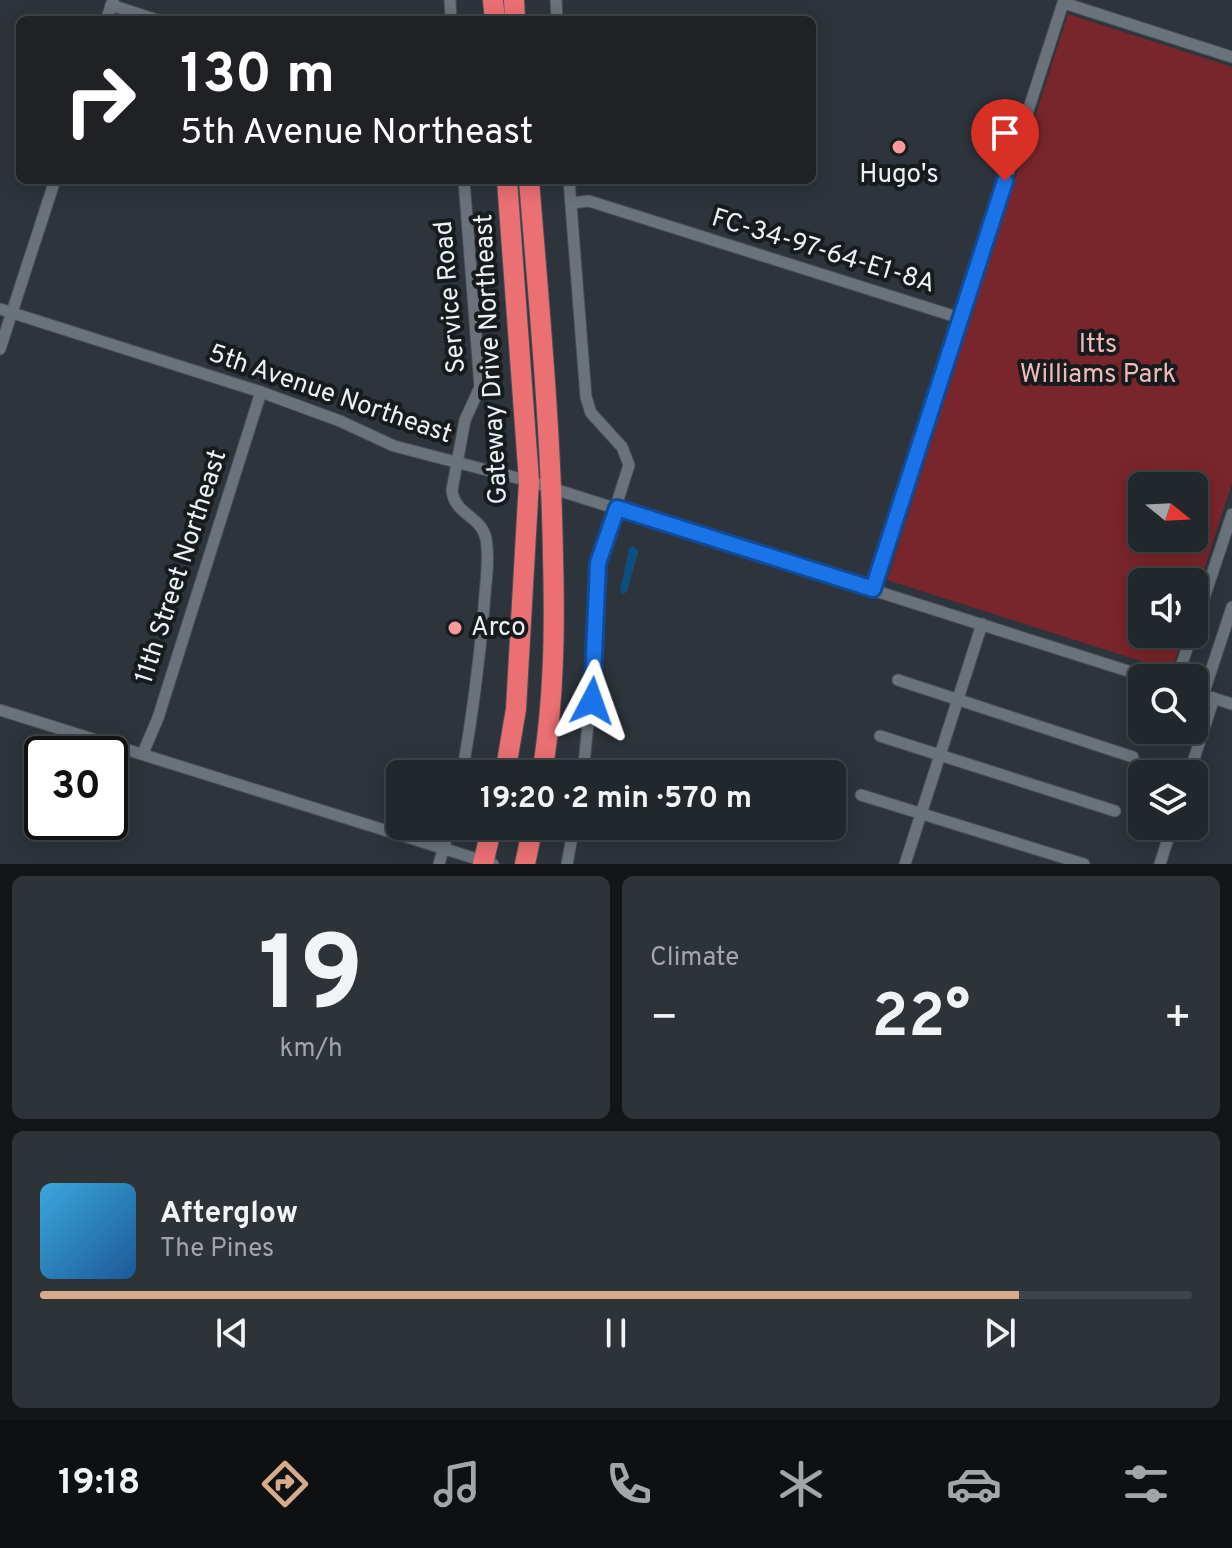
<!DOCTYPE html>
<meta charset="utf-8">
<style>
body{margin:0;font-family:Overpass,sans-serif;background:#2e3338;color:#f1f3f6;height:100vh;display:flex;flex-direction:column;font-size:30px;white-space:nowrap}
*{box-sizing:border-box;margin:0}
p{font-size:26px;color:#a2a5a9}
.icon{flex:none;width:44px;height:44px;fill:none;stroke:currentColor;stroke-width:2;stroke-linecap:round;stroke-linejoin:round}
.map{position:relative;height:864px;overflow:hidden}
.sheet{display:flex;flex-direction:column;gap:12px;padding:12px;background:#131518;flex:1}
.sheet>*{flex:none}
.guide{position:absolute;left:16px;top:16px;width:800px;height:168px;border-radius:12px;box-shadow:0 4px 20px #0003,0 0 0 2px #3f4448;background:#202124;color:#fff;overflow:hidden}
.needle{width:52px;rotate:108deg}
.fabs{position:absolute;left:1128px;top:472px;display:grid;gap:16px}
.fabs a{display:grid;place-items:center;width:80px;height:80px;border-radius:12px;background:#22272c;box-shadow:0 4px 20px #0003,0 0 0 2px #3f4448;font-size:40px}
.speed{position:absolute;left:24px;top:736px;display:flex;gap:16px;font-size:40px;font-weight:700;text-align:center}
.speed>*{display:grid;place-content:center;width:104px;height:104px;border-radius:50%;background:#22272c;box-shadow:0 4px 20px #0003,0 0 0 2px #3f4448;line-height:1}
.speed .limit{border:4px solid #111;border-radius:12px;background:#fff;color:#111}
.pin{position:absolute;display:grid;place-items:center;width:68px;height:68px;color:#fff;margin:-82px -34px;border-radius:50% 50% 50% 0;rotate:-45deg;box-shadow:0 0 8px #0007}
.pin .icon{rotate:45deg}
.me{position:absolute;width:88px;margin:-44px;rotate:4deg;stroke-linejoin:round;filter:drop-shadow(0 0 6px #0008)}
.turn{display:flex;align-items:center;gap:28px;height:168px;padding:0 32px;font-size:36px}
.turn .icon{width:104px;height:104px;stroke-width:2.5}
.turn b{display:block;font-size:56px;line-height:68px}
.big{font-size:60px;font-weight:700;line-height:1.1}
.sheet .widget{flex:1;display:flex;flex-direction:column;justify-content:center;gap:12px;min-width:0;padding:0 28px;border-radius:12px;background:#2e3338}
.sheet .dial{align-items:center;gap:0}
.dial b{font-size:104px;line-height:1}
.song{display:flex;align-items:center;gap:24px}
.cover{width:96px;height:96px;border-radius:12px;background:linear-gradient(135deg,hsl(200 70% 55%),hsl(210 70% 35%))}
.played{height:8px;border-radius:4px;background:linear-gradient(90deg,#d6ab8b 85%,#3f4448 85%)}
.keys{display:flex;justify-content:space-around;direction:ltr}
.heat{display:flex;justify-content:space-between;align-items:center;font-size:44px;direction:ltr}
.sheet .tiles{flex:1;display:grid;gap:12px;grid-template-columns:1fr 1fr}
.widget:last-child{grid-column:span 2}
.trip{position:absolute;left:386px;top:760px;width:460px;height:80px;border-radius:12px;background:#22272c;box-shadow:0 4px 20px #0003,0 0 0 2px #3f4448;font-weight:700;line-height:80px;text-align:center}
.tabs{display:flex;height:128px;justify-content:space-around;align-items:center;background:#0e1012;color:#a2a5a9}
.tabs .icon{width:56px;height:56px}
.tabs .current{color:#d6ab8b}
.tabs b{font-size:36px;color:#f1f3f6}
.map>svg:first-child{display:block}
.green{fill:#78262c;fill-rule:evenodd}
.water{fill:#0c4e7e}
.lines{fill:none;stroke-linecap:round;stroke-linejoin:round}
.street-casing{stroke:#494f55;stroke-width:13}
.highway-casing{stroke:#494f55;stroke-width:22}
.street{stroke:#6a737b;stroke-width:11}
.highway{stroke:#eb7074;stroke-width:20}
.route-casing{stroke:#114b97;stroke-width:20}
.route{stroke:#1a73e8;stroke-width:14}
.poi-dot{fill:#f59b9b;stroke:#181b1e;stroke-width:3}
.labels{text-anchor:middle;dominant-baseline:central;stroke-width:8;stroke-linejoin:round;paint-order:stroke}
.poi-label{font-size:26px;fill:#ecf1f5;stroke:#181b1e}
.street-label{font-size:26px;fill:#ecf1f5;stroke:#181b1e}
.park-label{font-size:26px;fill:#f0bab9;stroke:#181b1e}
</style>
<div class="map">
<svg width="1232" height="864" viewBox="0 0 1232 864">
<rect width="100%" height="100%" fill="#2d343b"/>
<path class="green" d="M1068 14 1232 67V483L1194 601V582H1142V634H1183L1172 671 887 580ZM1142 486H1194V538H1142Z"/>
<polygon class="water" points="633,546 638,550 638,553 627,592 623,594 620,591 621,586 629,548"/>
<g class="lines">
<defs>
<g id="street">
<polyline points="450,0 451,20"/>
<polyline points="556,0 557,20"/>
<polyline points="1064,3 1232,57"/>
<polyline points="111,5 157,20"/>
<polyline points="106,20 113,1"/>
<polyline points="569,180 586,397 591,413 622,447 629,465 598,563 594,663 583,774"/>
<polyline points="571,203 589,201 960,318"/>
<polyline points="0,309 261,392 340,421 394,446 529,481 1150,678"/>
<polyline points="0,349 55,180"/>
<polyline points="873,589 1064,0"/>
<polyline points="1194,628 1232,514"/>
<polyline points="1177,678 1192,634"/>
<polyline points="898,680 1133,757"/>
<polyline points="1194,692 1232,704"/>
<polyline points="1203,695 1232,607"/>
<polyline points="0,710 493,864"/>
<polyline points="880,736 1115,811"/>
<polyline points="143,753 158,718 261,392"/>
<path d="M462 774C472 719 479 664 484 607 485 586 490 561 486 539 482 516 454 515 452 490L465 420 480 387 464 180"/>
<polyline points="1189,774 1214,698"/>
<polyline points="861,795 1084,864"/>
<polyline points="439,864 450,826"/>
<polyline points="567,864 574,826"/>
<polyline points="905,864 982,624"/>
<polyline points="1160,864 1172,826"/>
</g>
<g id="highway">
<polyline points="493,0 495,20"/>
<polyline points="514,0 515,20"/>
<path d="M529 180C539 305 551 430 553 556 555 629 554 702 542 774"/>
<polyline points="505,774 516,709 529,481 507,180"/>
<polyline points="483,864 492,826"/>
<polyline points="525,864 533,826"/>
</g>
</defs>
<use href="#street" class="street-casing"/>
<use href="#highway" class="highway-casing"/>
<use href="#street" class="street"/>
<use href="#highway" class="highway"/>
</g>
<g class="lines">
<defs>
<polyline id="route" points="592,701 598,563 617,508 873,589 1005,181"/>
</defs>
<use href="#route" class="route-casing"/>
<use href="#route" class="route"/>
</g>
<g class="poi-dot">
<circle cx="899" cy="147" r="8"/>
<circle cx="455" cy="628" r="8"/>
</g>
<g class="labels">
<g class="poi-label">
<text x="899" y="175">Hugo's</text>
<text x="471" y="628" text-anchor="start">Arco</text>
</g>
<g class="street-label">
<text transform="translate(823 252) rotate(17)">FC-34-97-64-E1-8A</text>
<text transform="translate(451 297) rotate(-95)">Service Road</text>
<text transform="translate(492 359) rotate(-93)">Gateway Drive Northeast</text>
<text transform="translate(330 395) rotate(19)">5th Avenue Northeast</text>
<text transform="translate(182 567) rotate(-72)">11th Street Northeast</text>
</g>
<g class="park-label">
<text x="1098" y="345">Itts<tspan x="1098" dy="30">Williams Park</tspan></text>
</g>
</g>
</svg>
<div class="fabs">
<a><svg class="needle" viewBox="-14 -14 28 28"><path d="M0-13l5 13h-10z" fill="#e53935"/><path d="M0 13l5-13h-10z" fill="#a2a5a9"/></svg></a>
<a><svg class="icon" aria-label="sound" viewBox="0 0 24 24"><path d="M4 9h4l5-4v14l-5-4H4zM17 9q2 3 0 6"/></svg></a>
<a><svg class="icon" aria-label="search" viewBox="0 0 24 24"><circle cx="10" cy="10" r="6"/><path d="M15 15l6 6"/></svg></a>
<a><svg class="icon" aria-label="layers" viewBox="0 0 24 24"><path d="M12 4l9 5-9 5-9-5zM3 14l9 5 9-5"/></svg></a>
</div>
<div class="speed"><div class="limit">30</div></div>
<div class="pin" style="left:1005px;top:181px;background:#d93025"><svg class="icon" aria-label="arrive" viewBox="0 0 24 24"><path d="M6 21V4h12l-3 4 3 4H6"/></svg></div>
<svg class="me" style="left:592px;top:701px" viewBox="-20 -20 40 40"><path d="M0-17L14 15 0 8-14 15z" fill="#1a73e8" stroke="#fff" stroke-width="4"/></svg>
<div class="trip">19:20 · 2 min · 570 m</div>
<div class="guide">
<div class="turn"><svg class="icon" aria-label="right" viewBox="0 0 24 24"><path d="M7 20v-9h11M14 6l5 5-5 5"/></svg><div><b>130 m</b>5th Avenue Northeast</div></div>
</div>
</div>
<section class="sheet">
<div class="tiles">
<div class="widget dial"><b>19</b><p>km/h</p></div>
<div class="widget"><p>Climate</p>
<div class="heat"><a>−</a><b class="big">22°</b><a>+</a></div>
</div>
<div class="widget">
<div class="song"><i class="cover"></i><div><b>Afterglow</b><p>The Pines</p></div></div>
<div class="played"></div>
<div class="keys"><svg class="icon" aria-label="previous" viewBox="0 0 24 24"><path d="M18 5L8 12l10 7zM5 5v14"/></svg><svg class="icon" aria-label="pause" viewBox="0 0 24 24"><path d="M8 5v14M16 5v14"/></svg><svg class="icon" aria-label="next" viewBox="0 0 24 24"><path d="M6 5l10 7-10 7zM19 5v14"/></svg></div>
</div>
</div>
</section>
<nav class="tabs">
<b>19:18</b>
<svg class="icon current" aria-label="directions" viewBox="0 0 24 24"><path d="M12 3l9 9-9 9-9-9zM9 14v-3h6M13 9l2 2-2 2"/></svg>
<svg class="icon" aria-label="music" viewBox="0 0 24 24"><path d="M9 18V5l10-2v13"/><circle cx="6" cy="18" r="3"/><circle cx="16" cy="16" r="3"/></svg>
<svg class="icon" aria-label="phone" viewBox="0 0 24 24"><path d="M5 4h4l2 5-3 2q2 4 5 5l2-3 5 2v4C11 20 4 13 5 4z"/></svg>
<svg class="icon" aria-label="climate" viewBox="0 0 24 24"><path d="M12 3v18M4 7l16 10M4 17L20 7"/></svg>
<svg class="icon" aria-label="car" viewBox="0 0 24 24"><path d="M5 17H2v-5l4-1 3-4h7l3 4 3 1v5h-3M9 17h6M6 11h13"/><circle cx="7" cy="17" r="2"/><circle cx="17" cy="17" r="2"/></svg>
<svg class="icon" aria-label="filters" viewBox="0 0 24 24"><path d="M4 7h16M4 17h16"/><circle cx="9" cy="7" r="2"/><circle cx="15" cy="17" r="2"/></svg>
</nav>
